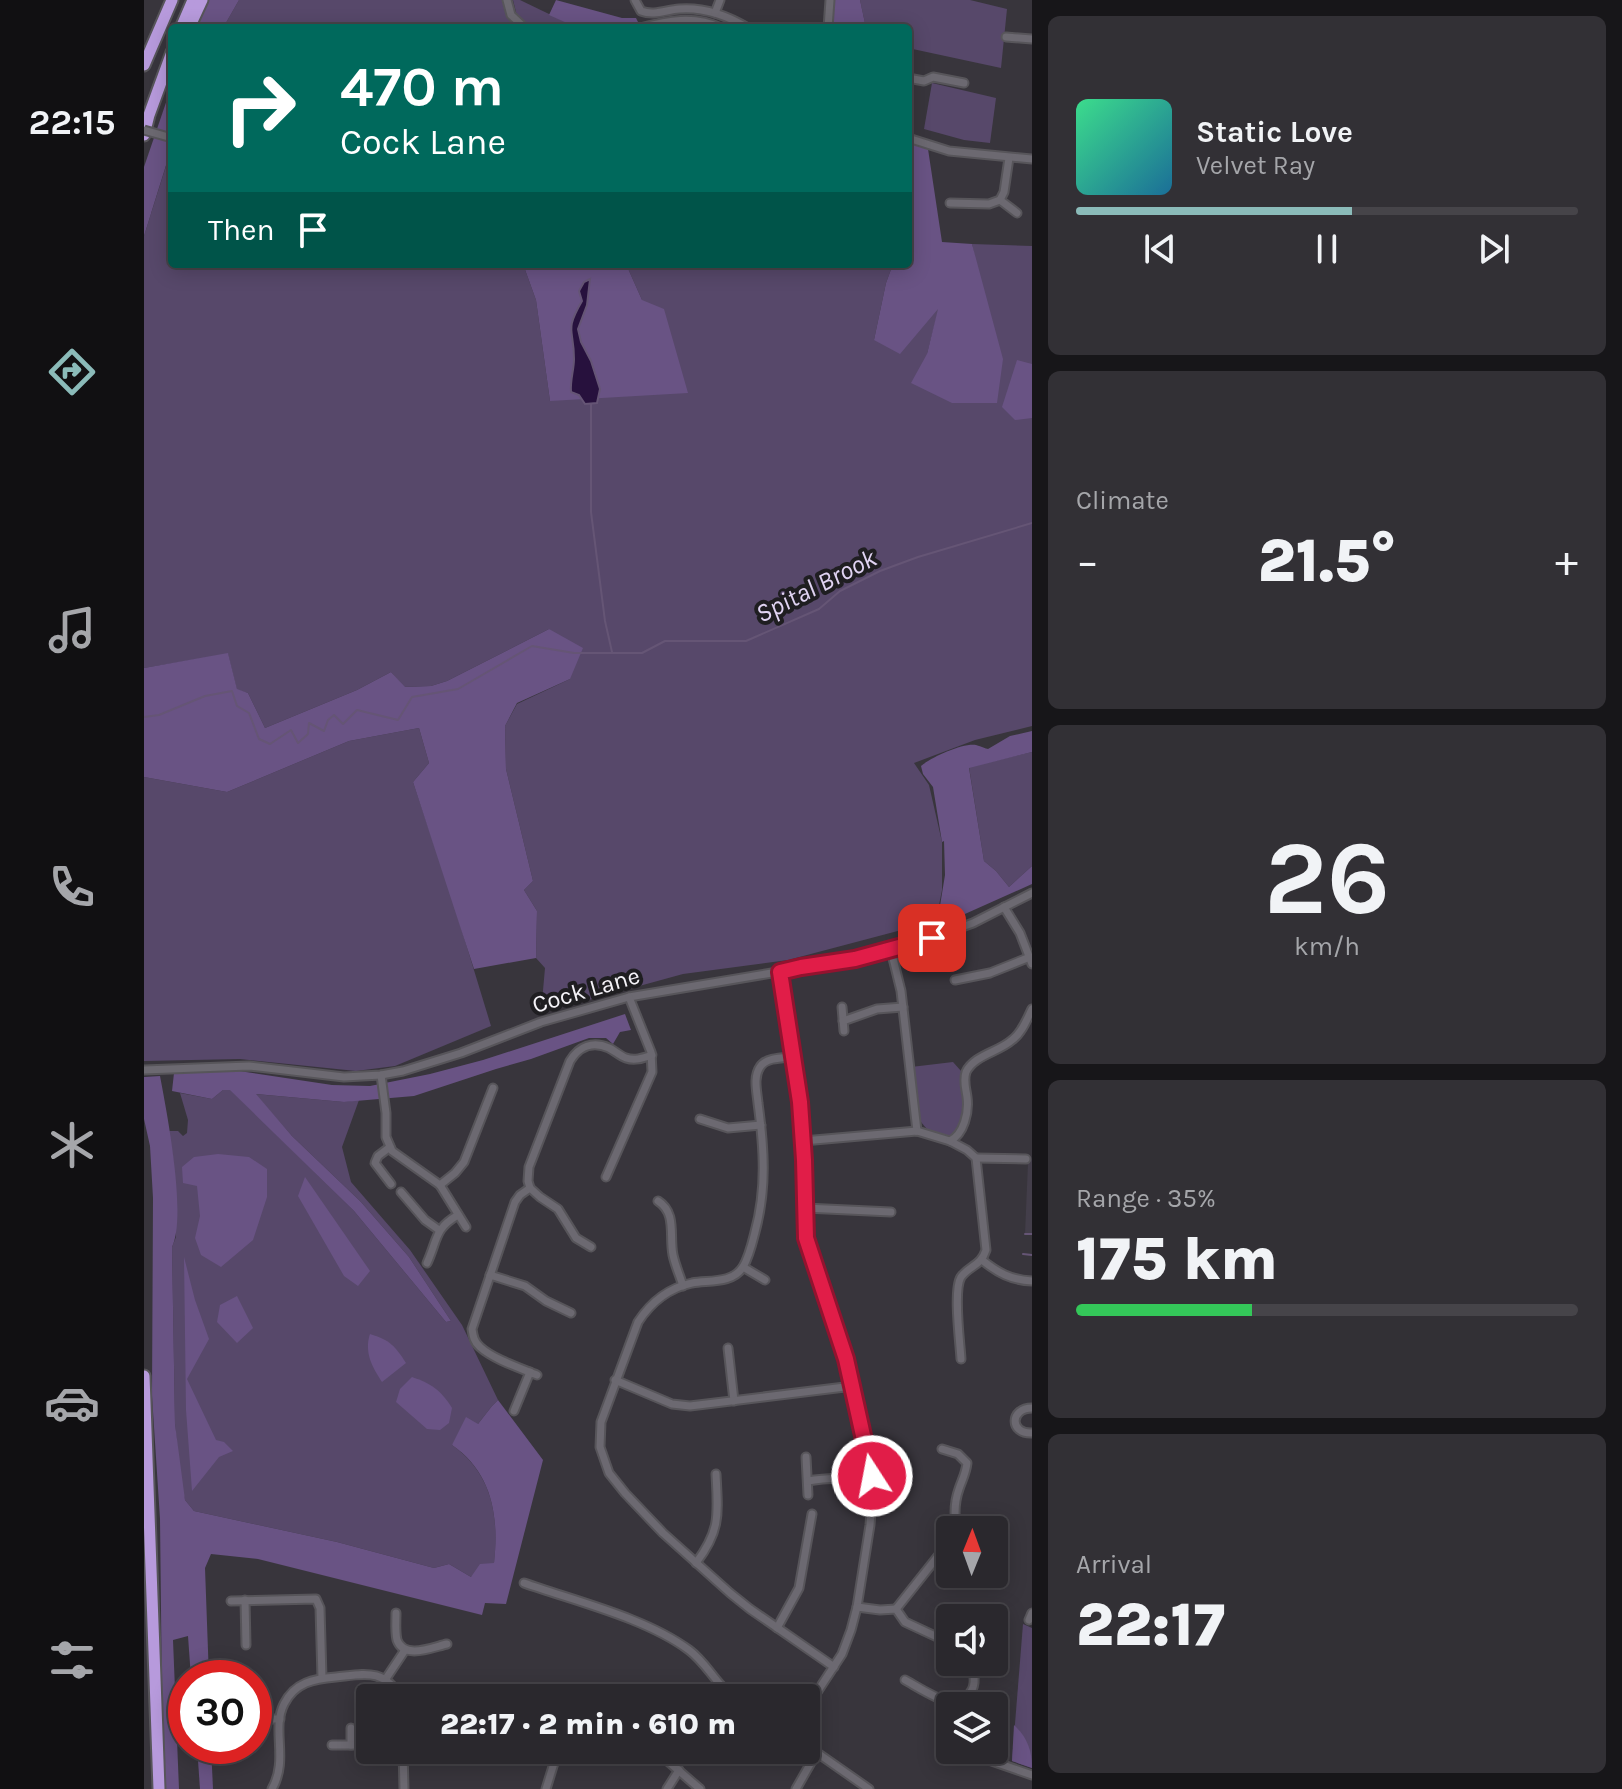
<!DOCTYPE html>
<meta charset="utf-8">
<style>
body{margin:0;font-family:Karla,sans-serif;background:#323035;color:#f1f3f6;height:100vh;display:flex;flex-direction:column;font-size:30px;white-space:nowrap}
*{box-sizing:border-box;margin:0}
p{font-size:26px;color:#a5a6aa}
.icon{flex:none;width:44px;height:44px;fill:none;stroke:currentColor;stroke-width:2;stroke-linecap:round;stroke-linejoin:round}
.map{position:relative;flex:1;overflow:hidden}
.side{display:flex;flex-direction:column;gap:16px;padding:16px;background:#171619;width:590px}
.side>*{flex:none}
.guide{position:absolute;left:24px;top:24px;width:744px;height:244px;border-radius:8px;box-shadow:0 4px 20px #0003,0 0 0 2px #464449;background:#00695c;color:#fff;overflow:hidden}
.needle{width:52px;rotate:1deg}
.controls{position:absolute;left:792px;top:1516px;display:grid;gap:16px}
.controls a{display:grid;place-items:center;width:72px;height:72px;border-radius:8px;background:#2a282d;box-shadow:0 4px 20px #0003,0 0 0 2px #464449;font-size:40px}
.speed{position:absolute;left:24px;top:1660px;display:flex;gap:16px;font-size:40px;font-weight:700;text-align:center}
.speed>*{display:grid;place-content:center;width:104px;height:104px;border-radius:50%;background:#2a282d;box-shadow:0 4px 20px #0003,0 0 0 2px #464449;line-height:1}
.speed .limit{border:12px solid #d22;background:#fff;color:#111}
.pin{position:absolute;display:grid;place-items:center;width:68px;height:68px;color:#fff;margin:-34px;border-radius:16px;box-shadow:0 4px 12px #0006}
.me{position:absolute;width:88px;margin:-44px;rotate:349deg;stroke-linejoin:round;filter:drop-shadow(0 0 6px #0008)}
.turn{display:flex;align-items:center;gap:28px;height:168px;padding:0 40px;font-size:36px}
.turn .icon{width:104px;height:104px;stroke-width:2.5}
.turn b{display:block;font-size:56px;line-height:68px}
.then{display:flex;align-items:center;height:76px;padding:0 40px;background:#0003;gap:16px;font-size:30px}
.big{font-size:60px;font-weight:800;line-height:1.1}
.side .card{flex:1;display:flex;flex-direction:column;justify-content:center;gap:12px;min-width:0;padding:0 28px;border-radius:12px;background:#323035}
.side .dial{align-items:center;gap:0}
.dial b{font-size:104px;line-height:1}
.song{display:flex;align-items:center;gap:24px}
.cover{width:96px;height:96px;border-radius:12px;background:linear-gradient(135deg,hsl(150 70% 55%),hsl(200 70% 35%))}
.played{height:8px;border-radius:4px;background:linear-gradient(90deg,#8bbbb9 55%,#464449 55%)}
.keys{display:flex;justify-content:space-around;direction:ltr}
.heat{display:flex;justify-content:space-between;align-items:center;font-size:44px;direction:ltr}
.charge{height:12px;border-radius:6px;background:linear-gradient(90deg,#34c759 35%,#464449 0)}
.trip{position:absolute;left:212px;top:1684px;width:464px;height:80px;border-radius:8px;background:#2a282d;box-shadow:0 4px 20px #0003,0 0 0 2px #464449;font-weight:800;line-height:80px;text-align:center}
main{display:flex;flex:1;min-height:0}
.tabs{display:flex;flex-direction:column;width:144px;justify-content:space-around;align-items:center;background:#111012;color:#a5a6aa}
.tabs .icon{width:56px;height:56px}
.tabs .on{color:#8bbbb9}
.tabs b{font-size:36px;color:#f1f3f6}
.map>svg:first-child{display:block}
.built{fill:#433e4a}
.green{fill:#57486a}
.forest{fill:#695384}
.water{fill:#27113d;stroke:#655575;stroke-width:2}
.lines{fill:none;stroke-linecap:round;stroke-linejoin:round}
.stream{stroke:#655575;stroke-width:2}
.minor-casing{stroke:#57555a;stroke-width:11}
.trunk-casing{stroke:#57555a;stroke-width:15}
.minor{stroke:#6c6971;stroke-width:7}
.trunk{stroke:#b79adc;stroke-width:11}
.minor-bridge-casing{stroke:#57555a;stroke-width:11;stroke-linecap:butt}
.minor-bridge{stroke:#6c6971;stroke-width:7}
.route-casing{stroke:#92132f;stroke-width:20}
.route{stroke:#e11d48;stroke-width:14}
.labels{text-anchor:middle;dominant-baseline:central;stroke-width:8;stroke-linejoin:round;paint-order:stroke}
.street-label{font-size:24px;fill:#f5f3f8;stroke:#1f1e21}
.water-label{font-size:26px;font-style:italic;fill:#e1d4f3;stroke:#1f1e21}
</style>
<main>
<nav class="tabs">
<b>22:15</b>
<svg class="icon on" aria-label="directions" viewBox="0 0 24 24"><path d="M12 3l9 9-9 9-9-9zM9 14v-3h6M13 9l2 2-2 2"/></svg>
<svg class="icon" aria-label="music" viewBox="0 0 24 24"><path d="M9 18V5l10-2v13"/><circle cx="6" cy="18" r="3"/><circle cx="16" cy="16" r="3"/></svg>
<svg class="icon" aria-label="phone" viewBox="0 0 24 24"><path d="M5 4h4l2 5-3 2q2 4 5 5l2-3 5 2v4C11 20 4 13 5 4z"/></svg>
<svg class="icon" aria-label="climate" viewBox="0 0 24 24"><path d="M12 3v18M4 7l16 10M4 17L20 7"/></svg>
<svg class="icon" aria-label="car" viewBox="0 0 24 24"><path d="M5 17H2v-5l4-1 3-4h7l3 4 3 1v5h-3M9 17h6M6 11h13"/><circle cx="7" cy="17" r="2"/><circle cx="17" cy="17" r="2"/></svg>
<svg class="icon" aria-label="filters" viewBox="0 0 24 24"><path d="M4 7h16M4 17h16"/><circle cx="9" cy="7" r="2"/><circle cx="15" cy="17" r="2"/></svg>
</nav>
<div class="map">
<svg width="888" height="1789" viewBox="0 0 888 1789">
<rect width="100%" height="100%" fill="#38353c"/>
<polygon class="built" points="888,1159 888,1234 881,1234 884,1163"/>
<g class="green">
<polygon points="95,0 361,0 369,24 374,28 79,28"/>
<polygon points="369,0 376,0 434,28 385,28 373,16"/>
<polygon points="716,0 826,0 863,9 857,68 764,48 764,28 722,28"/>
<polygon points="788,83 852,98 846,143 820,140 780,129"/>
<polygon points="28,147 28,264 148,264 150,267 153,264 379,264 392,300 406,401 498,300 482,264 749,264 742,283 730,340 795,308 783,354 833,267 828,244 888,246 888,726 831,740 770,763 785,785 798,842 798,890 794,910 784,923 644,960 539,974 397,1013 401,968 392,958 393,911 380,890 389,881 362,769 361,726 373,704 426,679 405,629 303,681 287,686 260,687 247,672 213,690 121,728 104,693 93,690 84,654 0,668 0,236"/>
<polygon points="275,728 285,763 269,782 308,898 347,1026 251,1066 212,1071 96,1059 0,1061 0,777 83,792 205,741"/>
<polygon points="888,752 888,866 865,887 852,871 840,861 825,767"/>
<path d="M809 1062 817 1071C814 1086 822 1102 818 1116 816 1120 813 1130 810 1134 800 1146 779 1128 775 1118 769 1103 769 1083 767 1067Z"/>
<path d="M86 1089 210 1211 302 1322 307 1321 265 1257 217 1202 148 1136 111 1094 200 1102 215 1100 198 1147 207 1182 266 1250 318 1325 354 1400 348 1406 334 1424 308 1445C349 1474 355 1517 350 1564L327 1577 305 1564 290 1568 193 1542 50 1511 41 1500 37 1483 31 1424 28 1247 32 1237 29 1159 25 1131H34L39 1136 43 1133 44 1120 36 1093 68 1099 79 1090Z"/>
<polygon points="879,1624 888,1628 888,1768 868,1761"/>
</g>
<g class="forest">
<polygon points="62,0 95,0 79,28 51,28"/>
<polygon points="412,0 478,18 492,18 495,24 481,28 434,28 405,15"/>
<polygon points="688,0 716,0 722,28 690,28"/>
<polygon points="28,85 28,146 0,236 0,167"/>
<polygon points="764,140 784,149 798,242 828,244 859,359 853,403 808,403 767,383 783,354 794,309 756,354 730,340 742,283 749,264 764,264"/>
<polygon points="379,264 482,264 498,300 520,309 544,393 406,401 392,300"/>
<polygon points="873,360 888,364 888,418 871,420 858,407"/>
<polygon points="405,629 439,648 426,679 373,703 361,726 362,769 389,881 380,890 393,911 392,958 330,969 269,782 285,763 275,728 205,741 83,792 0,777 0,668 84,653 93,689 104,693 121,728 213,690 247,672 261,687 287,686 303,681"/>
<path d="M888 731V752L825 768 840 861 852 871 865 887 888 866V884L803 922 795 912 801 875 800 841 798 842 789 787 779 774 777 766C788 757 818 743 832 745 833 745 843 749 844 749L866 736Z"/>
<polygon points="481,1014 487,1030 476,1032 469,1044 462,1038 445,1038 387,1059 352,1069 270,1096 200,1102 112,1094 148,1136 217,1202 265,1257 307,1321 302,1322 210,1211 86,1090 79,1090 68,1099 28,1091 30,1073 95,1071 188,1085 226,1086 286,1074 339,1060"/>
<path d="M16 1076C23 1113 43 1216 28 1247L31 1424 41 1500 50 1511 193 1542 290 1568 305 1564 327 1577 336 1564 350 1563C355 1518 349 1473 308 1445L322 1417 334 1424 348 1406 354 1400 399 1460 362 1604 341 1603 338 1615 114 1559 67 1554 61 1568 65 1678H47L44 1636 29 1640 35 1789H19L16 1519 8 1396 9 1198 6 1146 0 1119V1077Z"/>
<polygon points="74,1154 105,1157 123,1169 123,1197 109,1240 77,1267 57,1255 51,1238 56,1216 53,1186 39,1183 38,1167 50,1157"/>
<polygon points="161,1177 226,1271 214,1286 200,1276 154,1196"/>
<polygon points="40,1257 51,1300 65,1339 43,1379 72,1440 80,1442 89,1451 75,1457 48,1491 42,1410"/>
<polygon points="93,1296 109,1328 93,1343 73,1322 76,1305"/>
<path d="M226 1334C246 1340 251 1346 262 1363L238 1382C228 1367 220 1352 226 1334Z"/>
<path d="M268 1377C286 1383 297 1390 308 1408L305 1423 296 1430 283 1429 252 1402 256 1389Z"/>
<path d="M870 1725C883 1737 888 1750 888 1768L868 1761Z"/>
<polygon points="53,1746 67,1746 69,1789 56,1789"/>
</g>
<path class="water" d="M446 279 443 305 434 329 437 342 447 361 456 389 453 403 441 404 435 395 427 392C426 380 430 370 430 359 430 328 420 332 438 301L435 291 440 282Z"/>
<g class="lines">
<g class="stream">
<polyline points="447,404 447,512 461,621 468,652"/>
<polyline points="0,717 15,715 61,696 88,691 93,706 105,713 115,739 126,744 147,730 154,743 164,734 165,723 180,731 184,720 190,715 199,724 213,710 254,720 268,697 314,689 388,646 430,653 498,653 521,641 602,641 675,609 696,591 736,571 774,557 888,523"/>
<polyline points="881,1234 888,1234"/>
<polyline points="879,1254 888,1255"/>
</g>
<defs>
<g id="minor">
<polyline points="363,0 367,15 381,28"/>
<path d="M491 0 497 11C510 16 522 10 535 9 559 7 584 16 604 28"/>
<polyline points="571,13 576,0"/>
<path d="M496 28C523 21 550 15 577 28"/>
<polyline points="684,28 686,0"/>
<polyline points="862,37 888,39"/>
<polyline points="764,78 780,81 789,77 820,83"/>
<polyline points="764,138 805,151 888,159"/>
<polyline points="856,200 873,213"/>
<polyline points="806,203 845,204 856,200 860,192 865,158"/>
<polyline points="860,907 876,933 888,964"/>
<polyline points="747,950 757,991 773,1131"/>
<polyline points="636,972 656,1102 664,1247 690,1319 702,1359 719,1429 729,1485 726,1525 713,1607 707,1630 698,1654 662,1709"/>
<polyline points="811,980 846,973 886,957"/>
<polyline points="698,1007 700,1031"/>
<polyline points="699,1021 733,1009 759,1007"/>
<path d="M650 1057C639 1058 622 1057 616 1067 609 1077 613 1092 614 1103 620 1148 623 1188 611 1232 608 1244 605 1257 599 1267 588 1284 565 1280 548 1283 525 1288 507 1302 494 1322L457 1422 456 1447 465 1473 481 1493 519 1533 586 1593 606 1609 690 1667"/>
<polyline points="0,1070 105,1066 200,1077 237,1075 259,1071 317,1053 397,1022 485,997 711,959 771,944 829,923 888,893"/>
<polyline points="237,1075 242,1113 242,1137 248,1151 296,1185 322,1227"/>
<polyline points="556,1119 584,1128 617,1125"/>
<path d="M659 1141 773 1131 806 1141 823 1150 832 1158 842 1250C837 1266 826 1265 817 1277 809 1290 816 1342 817 1359"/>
<path d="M806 1141C820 1134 825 1112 823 1097 822 1089 819 1081 822 1072 830 1055 855 1052 868 1040 878 1033 883 1019 888 1009"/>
<polyline points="246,1147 234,1156 231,1163 247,1184"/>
<polyline points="832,1158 882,1159"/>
<polyline points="462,1177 508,1072 507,1052 485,997"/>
<polyline points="296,1185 311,1173 320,1162 349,1088"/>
<path d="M386 1188 376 1195 371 1202 328 1329C329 1336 330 1342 336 1347 349 1359 376 1368 393 1375"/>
<polyline points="257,1192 281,1220 295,1230"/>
<path d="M514 1201C533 1213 525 1236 529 1255 531 1265 536 1276 539 1286"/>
<polyline points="661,1208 747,1212"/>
<path d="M447 1247 432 1238 414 1209 396 1197 386 1188 384 1181 385 1167 426 1061C435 1046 449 1041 465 1048 471 1051 476 1056 482 1058 491 1061 499 1058 508 1055"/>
<path d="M838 1260C854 1273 867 1280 888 1281"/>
<path d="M283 1263C294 1239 290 1229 314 1215"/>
<polyline points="599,1267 621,1280"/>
<polyline points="346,1275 381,1286 402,1301 427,1313"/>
<polyline points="584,1348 590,1401"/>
<polyline points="471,1380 528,1404 546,1406 709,1386"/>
<path d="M888 1408C866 1408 865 1434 888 1433"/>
<polyline points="370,1411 386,1372"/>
<path d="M798 1449 814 1454 823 1463C822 1473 818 1480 815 1489 810 1503 810 1516 813 1530"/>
<polyline points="662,1457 664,1495"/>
<path d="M664 1481C685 1477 706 1479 728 1476"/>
<polyline points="815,1530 828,1520"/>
<path d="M552 1563C577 1530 574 1514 572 1474"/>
<path d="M380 1583C431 1601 502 1618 545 1650 564 1664 572 1686 592 1698"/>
<polyline points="101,1600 102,1645"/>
<polyline points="87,1601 172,1599 176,1608 178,1678"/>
<polyline points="713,1607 736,1610 752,1609 761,1622 806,1643"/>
<polyline points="752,1609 806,1541"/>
<path d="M252 1613C252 1621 251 1632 253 1640 260 1660 289 1647 303 1644"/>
<polyline points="885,1620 888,1613"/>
<polyline points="633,1628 655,1588 668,1514"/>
<polyline points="241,1680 261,1650"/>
<path d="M761 1680C772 1686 797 1702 809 1703 815 1703 822 1698 826 1693 833 1684 830 1673 826 1662"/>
<polyline points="110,1719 136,1719"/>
<polyline points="207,1728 207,1745"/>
<polyline points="188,1745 226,1745"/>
<polyline points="662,1745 725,1789"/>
<polyline points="259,1750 260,1789"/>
<polyline points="511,1750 556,1789"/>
<polyline points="839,1758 888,1775"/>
<path d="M128 1789C145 1759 127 1730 140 1704 151 1682 170 1679 192 1677 221 1674 240 1668 257 1698"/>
<polyline points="402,1789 414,1750"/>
<polyline points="523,1789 535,1770"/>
<polyline points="652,1789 673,1752"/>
</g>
<g id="trunk">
<polyline points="37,28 49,0"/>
<polyline points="45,28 58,0"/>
<polyline points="0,65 28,0"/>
<polyline points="0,135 5,115 28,52"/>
<polyline points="0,1376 15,1789"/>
</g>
</defs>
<use href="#minor" class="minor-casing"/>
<use href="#trunk" class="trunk-casing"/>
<use href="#minor" class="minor"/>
<use href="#trunk" class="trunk"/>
<defs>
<polyline id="minor-bridge" points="0,130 28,138"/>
</defs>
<use href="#minor-bridge" class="minor-bridge-casing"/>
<use href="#minor-bridge" class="minor-bridge"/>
</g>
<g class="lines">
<defs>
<polyline id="route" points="728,1476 702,1359 662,1238 660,1160 656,1102 636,972 657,967 711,959 788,938"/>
</defs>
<use href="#route" class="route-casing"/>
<use href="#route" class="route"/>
</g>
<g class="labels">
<g class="street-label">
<text transform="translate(442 990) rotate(-16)">Cock Lane</text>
</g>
<g class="water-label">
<text transform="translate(672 586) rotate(-27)">Spital Brook</text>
</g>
</g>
</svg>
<div class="controls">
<a><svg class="needle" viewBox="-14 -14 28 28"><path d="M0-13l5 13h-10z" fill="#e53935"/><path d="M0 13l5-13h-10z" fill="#a5a6aa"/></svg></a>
<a><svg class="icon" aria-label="sound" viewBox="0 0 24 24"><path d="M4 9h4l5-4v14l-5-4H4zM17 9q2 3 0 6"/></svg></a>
<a><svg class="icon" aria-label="layers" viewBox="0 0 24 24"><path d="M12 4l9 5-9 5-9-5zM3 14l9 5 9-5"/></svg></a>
</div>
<div class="speed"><div class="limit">30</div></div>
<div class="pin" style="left:788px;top:938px;background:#d93025"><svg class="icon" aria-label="arrive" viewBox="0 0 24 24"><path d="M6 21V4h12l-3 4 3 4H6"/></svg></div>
<svg class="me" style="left:728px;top:1476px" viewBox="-20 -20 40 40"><circle r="17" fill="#e11d48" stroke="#fff" stroke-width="3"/><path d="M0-11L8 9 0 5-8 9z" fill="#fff"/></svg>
<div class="trip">22:17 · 2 min · 610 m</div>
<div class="guide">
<div class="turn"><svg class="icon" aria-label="right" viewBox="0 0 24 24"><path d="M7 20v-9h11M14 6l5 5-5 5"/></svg><div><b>470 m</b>Cock Lane</div></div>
<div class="then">Then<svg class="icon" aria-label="arrive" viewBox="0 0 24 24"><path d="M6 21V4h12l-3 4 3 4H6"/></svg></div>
</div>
</div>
<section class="side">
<div class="card">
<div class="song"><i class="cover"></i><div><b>Static Love</b><p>Velvet Ray</p></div></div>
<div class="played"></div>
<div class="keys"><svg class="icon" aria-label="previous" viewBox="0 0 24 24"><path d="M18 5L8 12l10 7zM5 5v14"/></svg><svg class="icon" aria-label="pause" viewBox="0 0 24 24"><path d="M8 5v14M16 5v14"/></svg><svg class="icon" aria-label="next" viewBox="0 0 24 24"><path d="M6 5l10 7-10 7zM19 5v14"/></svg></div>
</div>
<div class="card"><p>Climate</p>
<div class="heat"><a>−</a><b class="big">21.5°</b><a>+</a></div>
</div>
<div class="card dial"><b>26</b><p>km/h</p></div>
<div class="card"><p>Range · 35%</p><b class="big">175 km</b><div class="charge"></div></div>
<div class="card"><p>Arrival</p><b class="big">22:17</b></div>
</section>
</main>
